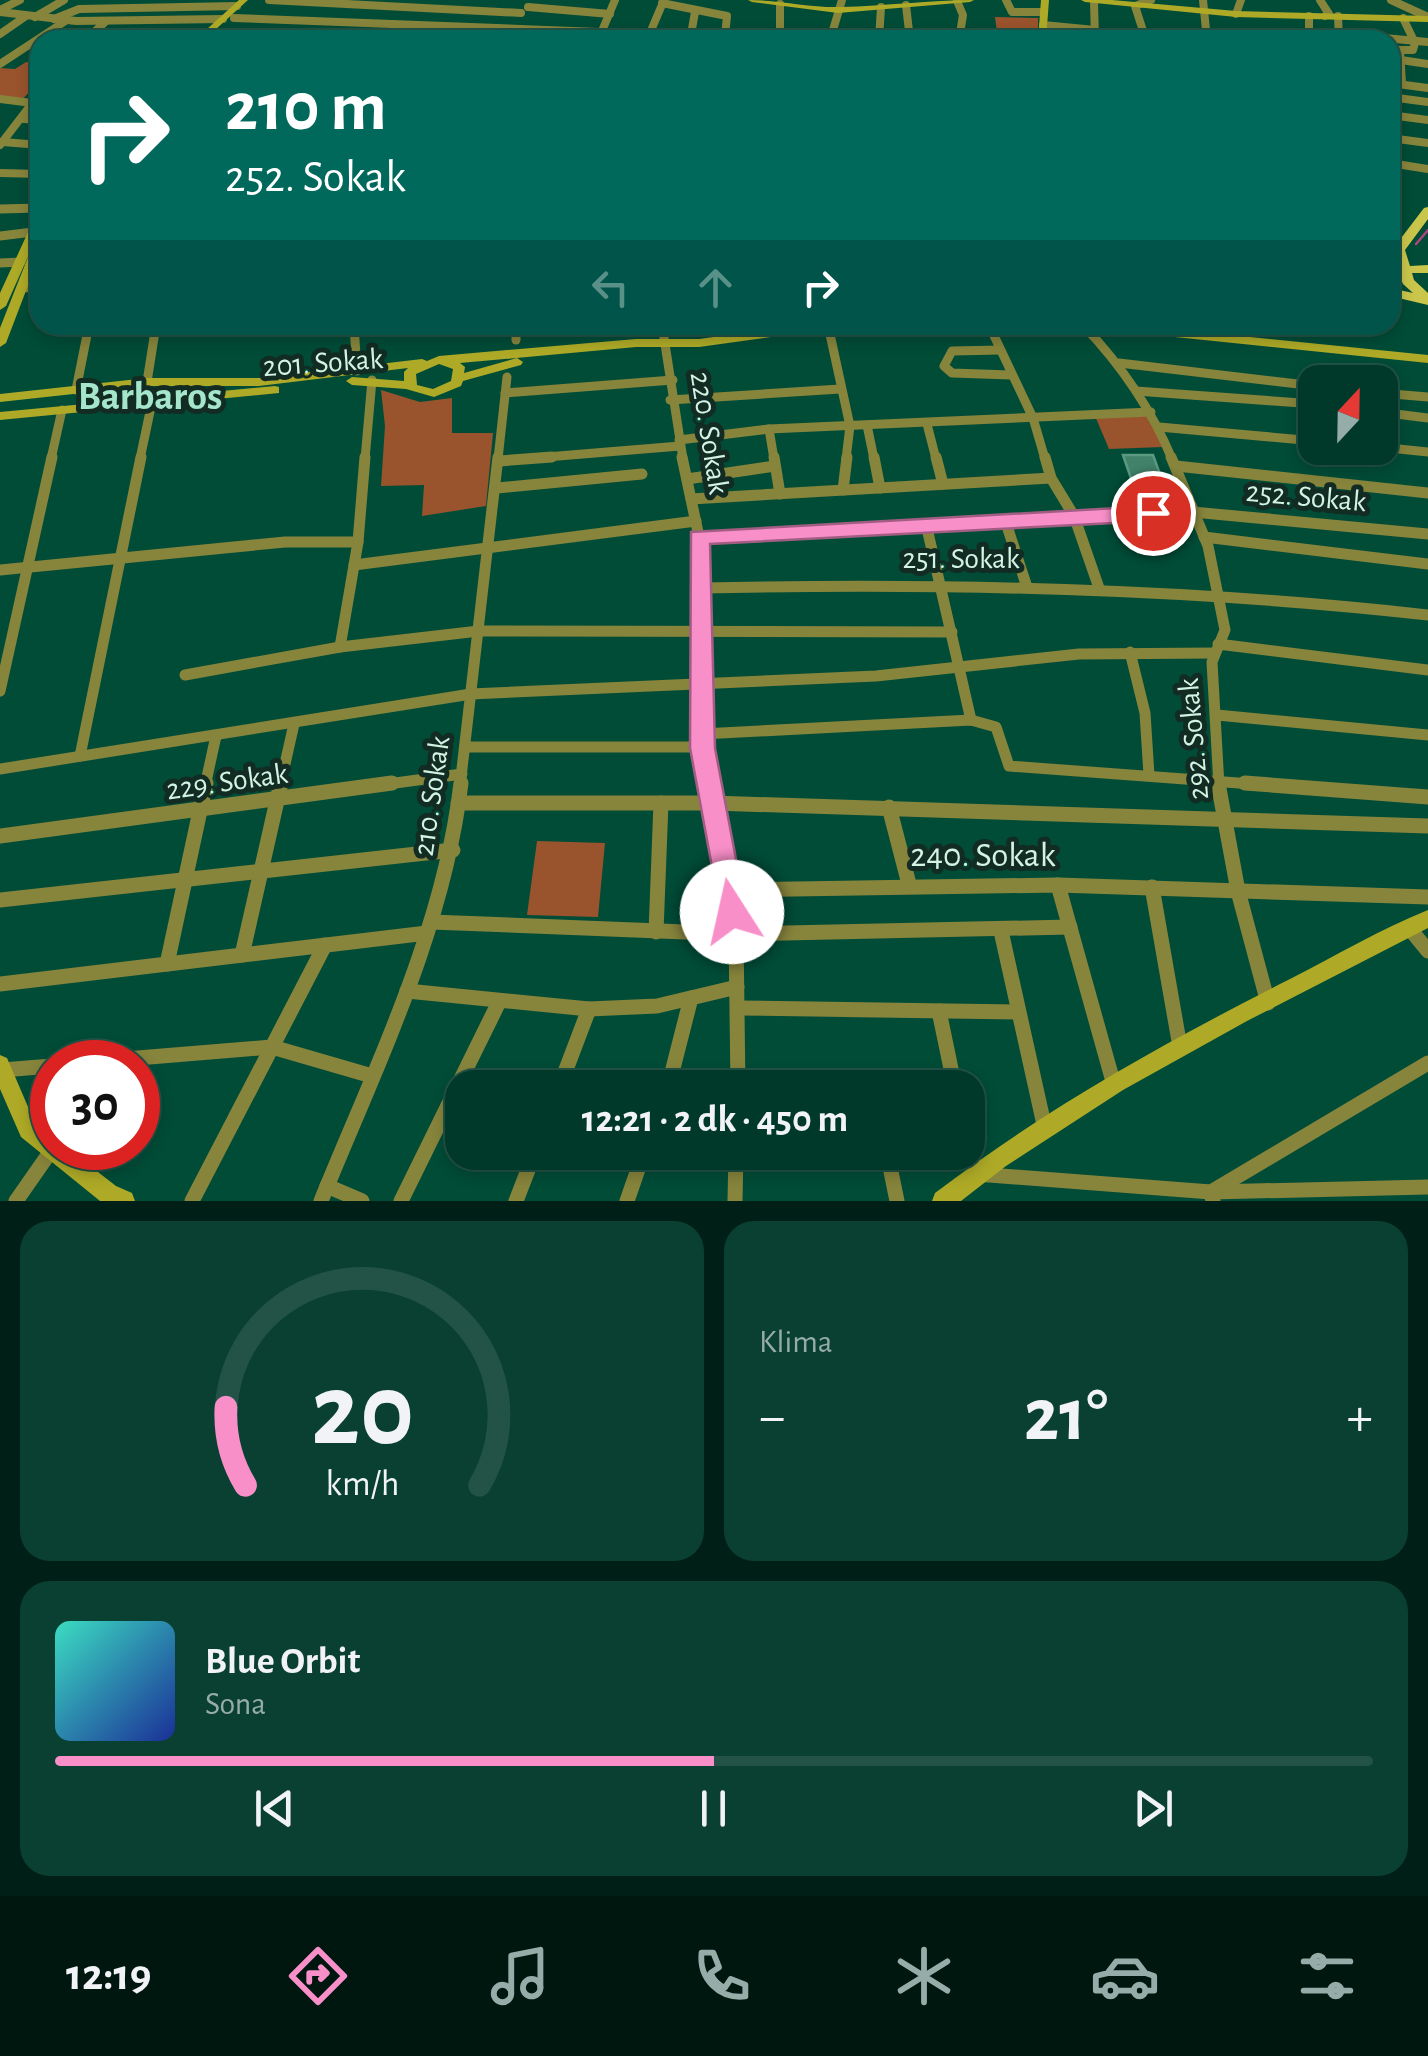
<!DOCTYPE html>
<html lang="tr">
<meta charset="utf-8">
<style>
body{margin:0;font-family:"Alegreya Sans",sans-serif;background:#0a4031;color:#f1f3f6;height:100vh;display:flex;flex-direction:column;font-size:38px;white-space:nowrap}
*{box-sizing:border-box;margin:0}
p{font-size:32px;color:#95aca8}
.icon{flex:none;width:55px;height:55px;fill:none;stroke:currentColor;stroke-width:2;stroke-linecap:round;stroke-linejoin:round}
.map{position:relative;height:1201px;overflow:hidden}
.details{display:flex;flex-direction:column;gap:20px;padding:20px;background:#001f17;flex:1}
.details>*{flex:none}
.banner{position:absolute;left:30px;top:30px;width:1370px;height:305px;border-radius:30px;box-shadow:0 5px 15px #0003,0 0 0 2px #225346;background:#00695c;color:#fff;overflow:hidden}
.needle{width:65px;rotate:22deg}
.tools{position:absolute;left:1298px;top:365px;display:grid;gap:20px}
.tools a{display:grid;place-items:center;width:100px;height:100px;border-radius:20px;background:#003929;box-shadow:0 5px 15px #0003,0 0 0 2px #225346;font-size:50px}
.speed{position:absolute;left:30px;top:1040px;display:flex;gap:20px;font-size:50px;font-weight:700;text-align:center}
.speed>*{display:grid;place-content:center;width:130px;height:130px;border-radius:50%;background:#003929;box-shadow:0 5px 15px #0003,0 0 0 2px #225346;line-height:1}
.speed .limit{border:15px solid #d22;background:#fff;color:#111}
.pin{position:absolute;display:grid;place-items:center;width:85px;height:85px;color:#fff;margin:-42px;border:5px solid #fff;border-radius:50%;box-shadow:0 2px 10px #0007}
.me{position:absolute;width:110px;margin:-55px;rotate:350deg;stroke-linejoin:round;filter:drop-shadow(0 0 8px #0008)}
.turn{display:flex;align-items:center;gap:35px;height:210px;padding:0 30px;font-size:45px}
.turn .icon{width:130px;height:130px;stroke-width:2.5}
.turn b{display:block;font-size:70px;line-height:85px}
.lanes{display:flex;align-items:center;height:95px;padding:0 30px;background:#0003;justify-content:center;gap:50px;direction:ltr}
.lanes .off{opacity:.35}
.big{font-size:75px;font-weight:600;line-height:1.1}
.details .card{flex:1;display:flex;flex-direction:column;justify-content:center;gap:15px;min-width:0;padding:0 35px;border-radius:30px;background:#0a4031}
.details .dial{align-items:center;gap:0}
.dial svg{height:260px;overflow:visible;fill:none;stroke:#225346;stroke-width:7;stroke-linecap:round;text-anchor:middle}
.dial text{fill:#f1f3f6;stroke:none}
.song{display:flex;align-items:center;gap:30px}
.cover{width:120px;height:120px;border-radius:15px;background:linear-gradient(135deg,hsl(170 70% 55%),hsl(230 70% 35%))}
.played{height:10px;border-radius:5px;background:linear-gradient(90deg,#f98fc9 50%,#225346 50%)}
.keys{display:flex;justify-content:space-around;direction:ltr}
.heat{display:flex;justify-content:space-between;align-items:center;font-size:55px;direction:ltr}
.details .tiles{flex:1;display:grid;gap:20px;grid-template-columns:1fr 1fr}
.card:last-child{grid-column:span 2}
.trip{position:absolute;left:445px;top:1070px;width:540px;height:100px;border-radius:30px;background:#003929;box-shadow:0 5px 15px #0003,0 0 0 2px #225346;font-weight:600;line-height:100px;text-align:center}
.dock{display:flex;height:160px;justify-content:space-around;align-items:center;background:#001710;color:#95aca8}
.dock .icon{width:70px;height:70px}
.dock .active{color:#f98fc9}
.dock b{font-size:45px;color:#f1f3f6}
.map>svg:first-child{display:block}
.green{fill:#99532d}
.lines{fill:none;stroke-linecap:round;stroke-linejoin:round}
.stream{stroke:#ac4681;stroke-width:2.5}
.building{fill:#42826a;stroke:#5a9a81;stroke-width:2.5}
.street-far3{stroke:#87843c;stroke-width:8}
.street-far2{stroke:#87843c;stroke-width:9}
.street-far1{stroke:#87843c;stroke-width:11}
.street{stroke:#87843c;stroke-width:15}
.secondary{fill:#aeaa27;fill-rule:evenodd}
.primary{fill:#cac64b;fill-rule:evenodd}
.route{fill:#f98fc9;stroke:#a25d83;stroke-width:2.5}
.labels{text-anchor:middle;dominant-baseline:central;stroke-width:10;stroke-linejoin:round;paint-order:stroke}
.street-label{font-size:30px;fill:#d3f3e5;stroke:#122c23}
.near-street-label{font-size:35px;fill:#d3f3e5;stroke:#122c23}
.district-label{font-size:40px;font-weight:bold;fill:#a4e5cb;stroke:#122c23}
</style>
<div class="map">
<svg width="1428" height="1201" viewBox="0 0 1428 1201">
<rect width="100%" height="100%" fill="#004c37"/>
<g class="green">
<polygon points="995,17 1038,18 1038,40 998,40"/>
<polygon points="26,62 40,63 40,80 22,100 0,97 0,68 15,69"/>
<polygon points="381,390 420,402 452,398 452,433 493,433 486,506 422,516 424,485 381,486 385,426"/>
<polygon points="1148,414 1163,447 1109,449 1095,416"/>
<polygon points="537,841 605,843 598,917 527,915"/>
</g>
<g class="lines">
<polyline class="stream" points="1416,244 1428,230"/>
</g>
<polygon class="building" points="1123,455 1153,455 1168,496 1137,496"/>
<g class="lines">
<g class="street-far3">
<polyline points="269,0 521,13"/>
<polyline points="1006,0 1012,12 1044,12"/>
<polyline points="1203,0 1207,40"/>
<polyline points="1320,0 1329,14 1325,16"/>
<polyline points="1391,0 1428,17"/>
<polyline points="957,1 963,15 959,40"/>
<polyline points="1094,1 1095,40"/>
<polyline points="662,3 727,16 725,36 780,39"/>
<polyline points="780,4 780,40"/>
<polyline points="906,5 910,40"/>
<polyline points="528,7 610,14"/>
<polyline points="0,10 20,0"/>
<polyline points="0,12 76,21 223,19"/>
<polyline points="1236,14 1241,0"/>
<polyline points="1309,16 1309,40"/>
<polyline points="1338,16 1339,40"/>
<polyline points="35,17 64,0"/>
<polyline points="234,18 650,34"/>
<polyline points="54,19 79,9 237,6"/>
<polyline points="1043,25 1095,30"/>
<polyline points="602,31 615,0"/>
<polyline points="0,34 26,16"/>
<polyline points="1205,34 1276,40"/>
<polyline points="1363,36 1428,42"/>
<polyline points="960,37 984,40"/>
<polyline points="211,39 233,40"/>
<polyline points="86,40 105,22"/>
<polyline points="647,40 664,0"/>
<polyline points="690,40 695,12"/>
<polyline points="830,40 842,0"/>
<polyline points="879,40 881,7"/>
<polyline points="1146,40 1135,6 1151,0"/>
<polyline points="1390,49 1400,50 1402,84"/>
<polyline points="1400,50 1413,50 1415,43 1403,18"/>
<polyline points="1401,60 1428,64"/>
<polyline points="0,64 67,20"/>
<polyline points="1390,83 1428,88"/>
<polyline points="1390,97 1428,102"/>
<polyline points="0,99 32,103"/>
<polyline points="1390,115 1428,120"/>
<polyline points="24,119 40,120"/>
<polyline points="1390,138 1428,143"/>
<polyline points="3,142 40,145"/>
<polyline points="0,145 40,93"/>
<polyline points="1390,163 1428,169"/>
<polyline points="0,173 40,174"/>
</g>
<g class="street-far2">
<polyline points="0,209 40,208"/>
<polyline points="0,236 33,232"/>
<polyline points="0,263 21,262"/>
<polyline points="21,288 40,287"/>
<polyline points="354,325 357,371"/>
<polyline points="516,325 516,340"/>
<polyline points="662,325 683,459"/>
<polyline points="828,325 850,426 846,459"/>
<polyline points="989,325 1033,418 1045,459"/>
<path d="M1083 325C1121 365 1151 408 1172 459"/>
<polyline points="354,329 391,325"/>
<polyline points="1000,350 952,351 944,366 952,373 1011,375"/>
<polyline points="1119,363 1315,386"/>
<polyline points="147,382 156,325"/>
<polyline points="76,390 89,325"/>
<polyline points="1136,391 1315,404"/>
<polyline points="505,393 673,380"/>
<polyline points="1380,393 1428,397"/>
<polyline points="670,400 840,389"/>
<polyline points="1380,412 1428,418"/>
<polyline points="927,424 936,459"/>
<polyline points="867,425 874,459"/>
<polyline points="1159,427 1315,441"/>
<polyline points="769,429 774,459"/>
<polyline points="679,440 769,429 1151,412"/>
<polyline points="1380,447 1428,452"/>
<polyline points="51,459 62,410"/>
<polyline points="140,459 152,402"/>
<polyline points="365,459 372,380"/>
<polyline points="498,459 507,377"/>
<polyline points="522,459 680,446"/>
</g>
<g class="street-far1">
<polyline points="682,457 699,537 703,747 710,786"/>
<polyline points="774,457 780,494"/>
<polyline points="874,457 880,488"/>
<polyline points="936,457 943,484"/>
<polyline points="1045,457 1051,478 1074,516 1099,588"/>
<polyline points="1171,457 1208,546 1225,630 1212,662 1219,786"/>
<polyline points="499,461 552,457"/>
<polyline points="1176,466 1428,493"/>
<polyline points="687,479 775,466"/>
<polyline points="497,488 642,474"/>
<polyline points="843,490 847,457"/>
<polyline points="691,499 1051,478"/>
<polyline points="1005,520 1026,584"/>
<polyline points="926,524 971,720"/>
<polyline points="699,537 1193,512 1428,534"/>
<polyline points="1204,537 1428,564"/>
<polyline points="354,565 696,521"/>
<polyline points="0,570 285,542 358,542"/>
<path d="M702 588C945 583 1186 588 1428 615"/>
<polyline points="1218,644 1428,670"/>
<polyline points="340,647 358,542 365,457"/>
<polyline points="1130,652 1145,713 1149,775"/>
<polyline points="185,675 340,647 479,631 952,632"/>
<polyline points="0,691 52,457"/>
<polyline points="1217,715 1428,735"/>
<polyline points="702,734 971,720 996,727 1009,766 1278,786"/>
<polyline points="465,747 703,747"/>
<polyline points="80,756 141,457"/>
<polyline points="0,769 471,694 876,676 1079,654 1215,653"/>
<polyline points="205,786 216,736"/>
<polyline points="280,786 294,724"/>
<polyline points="373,786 462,774"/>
<polyline points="460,786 498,457"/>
</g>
<g class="street">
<polyline points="709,783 736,934 738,1088"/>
<polyline points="1218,783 1238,891 1268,1003"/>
<polyline points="1245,783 1428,797"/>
<polyline points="458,803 713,803 1428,826"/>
<polyline points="889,807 909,884"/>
<polyline points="0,836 392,783"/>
<polyline points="1058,885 1114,1085"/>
<polyline points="1152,887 1180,1047"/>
<polyline points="728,890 1058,885 1428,897"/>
<polyline points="0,900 453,850"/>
<polyline points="431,922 736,934 1070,927"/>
<polyline points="1410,929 1428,951"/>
<polyline points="1001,931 1045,1129"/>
<polyline points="656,932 661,803"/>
<polyline points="242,955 281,783"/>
<polyline points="167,964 206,783"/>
<polyline points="0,984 427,933"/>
<polyline points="407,991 589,1009 657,1006 737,987"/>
<polyline points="738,1008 1017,1012"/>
<polyline points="939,1011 955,1088"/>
<polyline points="89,1062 272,1047 372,1076"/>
<polyline points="2,1070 52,1066"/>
<polyline points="559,1088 589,1009"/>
<polyline points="668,1088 691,998"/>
<polyline points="968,1139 976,1174 1211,1192 1428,1187"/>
<polyline points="887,1152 897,1201"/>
<polyline points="327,1186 362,1201"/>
<polyline points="16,1201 53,1148"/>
<polyline points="192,1201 325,945"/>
<path d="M321 1201C376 1066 444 929 461 783"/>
<polyline points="401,1201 499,1002"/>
<polyline points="516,1201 535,1152"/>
<polyline points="627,1201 644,1152"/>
<polyline points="735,1201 736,1152"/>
<polyline points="1213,1201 1211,1192 1428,1063"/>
</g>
<g class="secondary">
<polygon points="239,0 248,0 204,40 195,40"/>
<path d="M748 0C779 0 810 8 841 7 886 6 930 0 974 0L970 2 838 13 752 2Z"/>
<polygon points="1041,0 1049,0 1046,40 1038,40"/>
<polygon points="1081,0 1112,0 1236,11 1428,16 1428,22 1236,17 1085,2"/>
<polygon points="40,214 40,229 36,238 40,237 40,254 6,343 0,347 0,328 30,252 6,306 0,310 0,293 35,217"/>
<path d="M802 325H834L828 329 699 347H636L460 363 465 367 464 373 517 358 523 362 521 365 463 381 461 386 434 397 406 389 352 385 346 381 352 377 404 381V372L408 368 259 386H147L0 402V394L147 378H259L422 359 427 361 439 356 636 339H699ZM439 364 453 369 451 381 433 389 417 385 416 374Z"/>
<polygon points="904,325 1006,328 1033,325 1067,325 1061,329 1006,336 910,329"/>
<polygon points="1091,325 1132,325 1428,355 1428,363 1097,329"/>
<polygon points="275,386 279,387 279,393 0,420 0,412"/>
<path d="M1428 910V928L1247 1021 1123 1090 1006 1166 961 1201H932L935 1193C1048 1107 1164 1043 1290 979 1335 956 1381 929 1428 910Z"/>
<polygon points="0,1055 7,1058 35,1123 52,1136 52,1148 67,1148 116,1186 132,1193 135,1201 100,1201 21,1137 0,1089"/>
</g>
<polygon class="primary" points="1428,207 1428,219 1405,250 1410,266 1428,265 1428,273 1412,273 1414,280 1428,293 1428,305 1390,296 1390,288 1413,293 1403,284 1399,274 1390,273 1390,267 1397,266 1392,250 1424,208"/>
</g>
<polygon class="route" points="1153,506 1164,513 1153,521 710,544 715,748 746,912 742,921 732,925 722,921 690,748 691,532"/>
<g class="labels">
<g class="street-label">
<text transform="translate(323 363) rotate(-4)">201. Sokak</text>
<text transform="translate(709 433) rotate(81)">220. Sokak</text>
<text transform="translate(1306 497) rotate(5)">252. Sokak</text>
<text x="961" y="559">251. Sokak</text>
<text transform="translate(1194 739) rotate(-95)">292. Sokak</text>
<text transform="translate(227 782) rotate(-8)">229. Sokak</text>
<text transform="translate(432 796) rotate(-82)">210. Sokak</text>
</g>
<g class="near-street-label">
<text x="983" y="855">240. Sokak</text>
</g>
<g class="district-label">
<text x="150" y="397">Barbaros</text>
</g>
</g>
</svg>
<div class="tools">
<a><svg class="needle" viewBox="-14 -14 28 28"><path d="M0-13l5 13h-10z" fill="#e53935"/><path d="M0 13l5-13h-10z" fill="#95aca8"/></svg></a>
</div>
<div class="speed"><div class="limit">30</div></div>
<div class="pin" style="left:1153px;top:513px;background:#d93025"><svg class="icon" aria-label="arrive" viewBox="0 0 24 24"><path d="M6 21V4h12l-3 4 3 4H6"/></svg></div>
<svg class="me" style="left:732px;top:912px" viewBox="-20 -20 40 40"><circle r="19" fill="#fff"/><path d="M0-13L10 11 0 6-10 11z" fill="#f98fc9"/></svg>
<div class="trip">12:21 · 2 dk · 450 m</div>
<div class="banner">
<div class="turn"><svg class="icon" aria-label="right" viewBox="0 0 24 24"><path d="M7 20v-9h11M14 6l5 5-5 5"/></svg><div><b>210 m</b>252. Sokak</div></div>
<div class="lanes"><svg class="icon off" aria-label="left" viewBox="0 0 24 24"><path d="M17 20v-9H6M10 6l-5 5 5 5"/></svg><svg class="icon off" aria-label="ahead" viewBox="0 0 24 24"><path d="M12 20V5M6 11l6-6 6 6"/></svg><svg class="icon" aria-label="right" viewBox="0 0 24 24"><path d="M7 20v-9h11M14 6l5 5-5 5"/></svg></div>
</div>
</div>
<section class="details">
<div class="tiles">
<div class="card dial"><svg viewBox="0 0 100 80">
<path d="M14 69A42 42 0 1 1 86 69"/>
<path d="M14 69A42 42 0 0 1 8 45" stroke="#f98fc9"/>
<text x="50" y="56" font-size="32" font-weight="700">20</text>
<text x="50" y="72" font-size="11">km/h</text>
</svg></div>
<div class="card"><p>Klima</p>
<div class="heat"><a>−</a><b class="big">21°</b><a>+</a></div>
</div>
<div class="card">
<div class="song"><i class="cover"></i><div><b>Blue Orbit</b><p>Sona</p></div></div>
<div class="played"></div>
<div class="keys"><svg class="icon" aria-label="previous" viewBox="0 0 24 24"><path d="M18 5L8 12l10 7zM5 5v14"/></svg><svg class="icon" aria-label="pause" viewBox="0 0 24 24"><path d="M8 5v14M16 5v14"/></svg><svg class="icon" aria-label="next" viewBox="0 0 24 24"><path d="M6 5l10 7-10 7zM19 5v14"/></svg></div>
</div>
</div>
</section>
<nav class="dock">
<b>12:19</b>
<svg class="icon active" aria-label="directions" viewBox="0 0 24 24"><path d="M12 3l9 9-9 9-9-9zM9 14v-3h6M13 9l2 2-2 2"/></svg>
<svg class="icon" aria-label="music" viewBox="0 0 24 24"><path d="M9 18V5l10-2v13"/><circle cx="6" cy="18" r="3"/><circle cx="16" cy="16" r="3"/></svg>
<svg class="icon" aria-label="phone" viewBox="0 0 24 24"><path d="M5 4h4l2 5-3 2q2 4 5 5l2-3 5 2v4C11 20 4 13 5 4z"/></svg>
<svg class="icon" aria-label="climate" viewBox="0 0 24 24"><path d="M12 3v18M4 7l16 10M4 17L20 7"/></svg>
<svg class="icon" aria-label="car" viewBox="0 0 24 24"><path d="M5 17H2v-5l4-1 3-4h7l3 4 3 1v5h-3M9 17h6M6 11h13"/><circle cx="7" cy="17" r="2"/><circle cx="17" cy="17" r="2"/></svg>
<svg class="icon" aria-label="filters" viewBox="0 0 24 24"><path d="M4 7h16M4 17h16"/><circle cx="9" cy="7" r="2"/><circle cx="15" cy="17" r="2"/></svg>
</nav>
